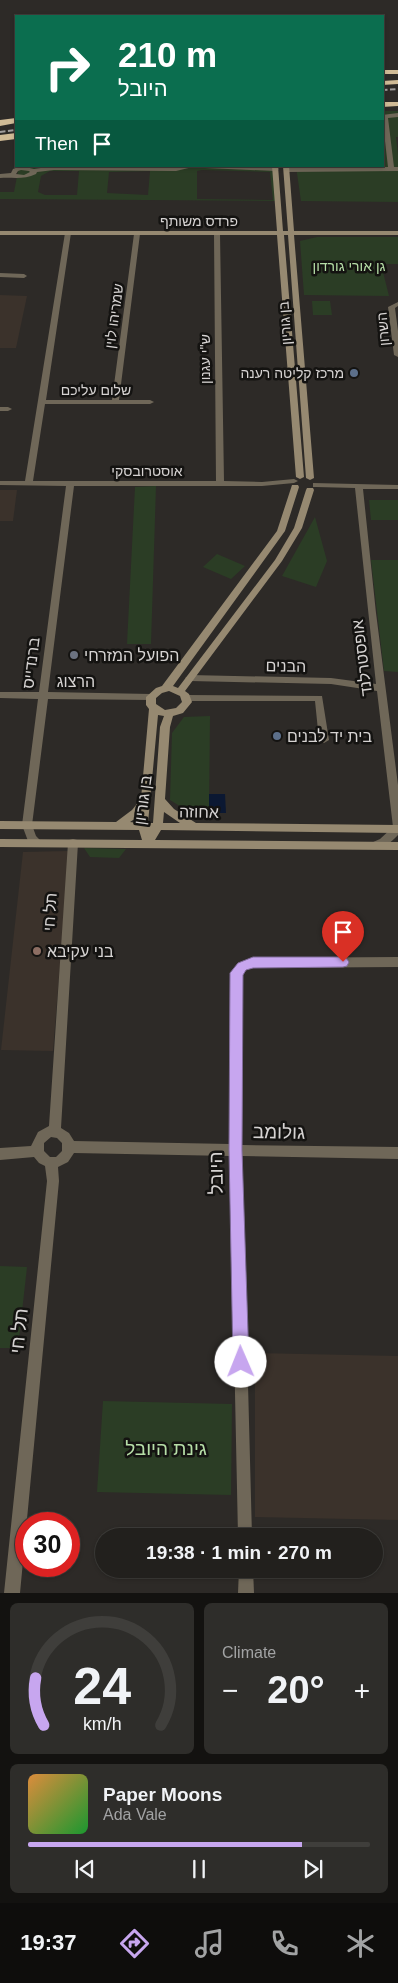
<!DOCTYPE html>
<meta charset="utf-8">
<style>
body{margin:0;font-family:Arial,Heebo,sans-serif;background:#2e2d2a;color:#f1f3f6;height:100vh;display:flex;flex-direction:column;font-size:19px;white-space:nowrap}
*{box-sizing:border-box;margin:0}
p{font-size:16px;color:#a2a3a4}
.icon{flex:none;width:28px;height:28px;fill:none;stroke:currentColor;stroke-width:2;stroke-linecap:round;stroke-linejoin:round}
.map{position:relative;height:1593px;overflow:hidden}
.drawer{display:flex;flex-direction:column;gap:10px;padding:10px;background:#131210;flex:1}
.drawer>*{flex:none}
.hud{position:absolute;left:15px;top:15px;width:369px;height:152px;border-radius:0px;box-shadow:0 1px 4px #0004,0 0 0 1px #3f3e3b;background:#0b6e4f;color:#fff;overflow:hidden}
.speed{position:absolute;left:15px;top:1512px;display:flex;gap:10px;font-size:25px;font-weight:700;text-align:center}
.speed>*{display:grid;place-content:center;width:65px;height:65px;border-radius:50%;background:#22201d;box-shadow:0 1px 4px #0004,0 0 0 1px #3f3e3b;line-height:1}
.speed .limit{border:8px solid #d22;background:#fff;color:#111}
.pin{position:absolute;display:grid;place-items:center;width:42px;height:42px;color:#fff;margin:-51px -21px;border-radius:50% 50% 50% 0;rotate:-45deg;box-shadow:0 0 5px #0007}
.pin .icon{rotate:45deg}
.me{position:absolute;width:55px;margin:-28px;rotate:359deg;stroke-linejoin:round;filter:drop-shadow(0 0 4px #0008)}
.turn{display:flex;align-items:center;gap:18px;height:105px;padding:0 20px;font-size:22px}
.turn .icon{width:65px;height:65px;stroke-width:2.5}
.turn b{display:block;font-size:35px;line-height:42px}
.then{display:flex;align-items:center;height:48px;padding:0 20px;background:#0003;gap:10px;font-size:19px}
.big{font-size:38px;font-weight:700;line-height:1.1}
.drawer .tile{flex:1;display:flex;flex-direction:column;justify-content:center;gap:8px;min-width:0;padding:0 18px;border-radius:8px;background:#2e2d2a}
.drawer .dial{align-items:center;gap:0}
.dial svg{height:130px;overflow:visible;fill:none;stroke:#3f3e3b;stroke-width:7;stroke-linecap:round;text-anchor:middle}
.dial text{fill:#f1f3f6;stroke:none}
.song{display:flex;align-items:center;gap:15px}
.cover{width:60px;height:60px;border-radius:8px;background:linear-gradient(135deg,hsl(30 70% 55%),hsl(130 70% 35%))}
.played{height:5px;border-radius:2px;background:linear-gradient(90deg,#c7a6ef 80%,#3f3e3b 80%)}
.keys{display:flex;justify-content:space-around;direction:ltr}
.heat{display:flex;justify-content:space-between;align-items:center;font-size:28px;direction:ltr}
.drawer .tiles{flex:1;display:grid;gap:10px;grid-template-columns:1fr 1fr}
.tile:last-child{grid-column:span 2}
.trip{position:absolute;left:95px;top:1528px;width:288px;height:50px;border-radius:25px;background:#22201d;box-shadow:0 1px 4px #0004,0 0 0 1px #3f3e3b;font-weight:700;line-height:50px;text-align:center}
.tabs{display:flex;height:80px;justify-content:space-around;align-items:center;background:#0e0d0c;color:#a2a3a4}
.tabs .icon{width:35px;height:35px}
.tabs .current{color:#c7a6ef}
.tabs b{font-size:22px;color:#f1f3f6}
.map>svg:first-child{display:block}
.built{fill:#3b322b}
.green{fill:#2b3d25;fill-rule:evenodd}
.water{fill:#0b1832}
.lines{fill:none;stroke-linecap:round;stroke-linejoin:round}
.street{fill:#6f6758;fill-rule:evenodd}
.secondary{fill:#968971;fill-rule:evenodd}
.highway{fill:#d0bb96;fill-rule:evenodd}
.rail{stroke:#a09d9c;stroke-width:2;stroke-dasharray:5.5 2.5;stroke-linecap:butt}
.route{fill:#c7a6ef;stroke:#816c9b}
.service-dot{fill:#5c6f8a;stroke:#141311;stroke-width:2}
.worship-dot{fill:#6b7280;stroke:#141311;stroke-width:2}
.education-dot{fill:#8d6e63;stroke:#141311;stroke-width:2}
.labels{text-anchor:middle;dominant-baseline:central;stroke-width:5;stroke-linejoin:round;paint-order:stroke}
.far-street-label{font-size:14px;fill:#d6d3d2;stroke:#141311}
.far-park-label{font-size:14px;fill:#b6dea7;stroke:#141311}
.far-poi-label{font-size:14px;fill:#d6d3d2;stroke:#141311;text-anchor:end}
.poi-label{font-size:16px;fill:#d6d3d2;stroke:#141311;text-anchor:start}
.street-label{font-size:16px;fill:#d6d3d2;stroke:#141311}
.near-street-label{font-size:19px;fill:#d6d3d2;stroke:#141311}
.near-park-label{font-size:19px;fill:#b6dea7;stroke:#141311}
</style>
<div class="map">
<svg width="398" height="1593" viewBox="0 0 398 1593">
<rect width="100%" height="100%" fill="#2d2a27"/>
<g class="built">
<polygon points="0,295 27,296 16,348 0,348"/>
<polygon points="0,490 17,490 13,521 0,521"/>
<polygon points="69,851 53,1051 1,1050 23,852"/>
<polygon points="255,1353 398,1356 398,1520 255,1517"/>
</g>
<g class="green">
<polygon points="383,111 398,111 398,137 396,137 398,155 398,202 301,201 296,166 382,166"/>
<path d="M19 166H272L276 201 0 199V192H14ZM202 170 270 172 273 200 197 199V171ZM50 171H79L77 195H45L38 192 41 176ZM150 171 148 195 107 193 109 172Z"/>
<polygon points="317,237 398,237 398,264 381,264 389,296 304,295 300,241"/>
<polygon points="312,301 330,301 332,315 313,315"/>
<polygon points="156,486 151,644 127,644 135,487"/>
<polygon points="369,500 398,500 398,520 371,520"/>
<polygon points="315,517 327,561 316,587 282,576"/>
<polygon points="217,554 245,566 231,579 203,567"/>
<polygon points="371,560 398,560 398,672 384,671"/>
<polygon points="210,716 209,813 191,813 170,800 172,733 184,717"/>
<polygon points="84,848 126,849 119,858 90,857"/>
<polygon points="0,1266 27,1267 18,1348 0,1348"/>
<polygon points="103,1401 232,1404 231,1495 97,1492"/>
</g>
<polygon class="water" points="209,794 225,794 226,813 209,813"/>
<g class="lines">
<g class="street">
<polygon points="398,113 398,117 388,118 394,167 398,167 398,171 287,172 284,170 287,168 388,167 382,115"/>
<path d="M21 166 34 169 54 166H197L176 171 54 170 37 172 36 174C24 180 13 177 0 178V174L11 173 13 169ZM21 170 29 171 30 172 24 175 16 174 18 171Z"/>
<polygon points="202,166 276,167 279,169 276,171 205,168"/>
<polygon points="68,231 71,233 46,400 112,400 134,234 137,232 140,234 119,400 150,400 154,402 150,404 45,404 33,481 216,481 214,234 217,232 220,234 224,481 262,482 294,479 298,481 294,483 262,486 74,486 48,692 151,694 156,697 151,700 48,699 32,825 36,836 43,843 42,846 38,847 28,841 22,825 38,699 0,698 0,692 39,692 66,486 0,485 0,481 25,481 65,233"/>
<polygon points="0,273 24,274 27,276 24,278 0,277"/>
<polygon points="398,302 398,306 395,308 398,331 398,357 394,355 388,307"/>
<polygon points="0,407 8,407 12,409 8,411 0,411"/>
<path d="M313 483 398 485V489H363L376 613 398 785V835C391 842 382 851 371 849L370 846 371 843 380 839 393 827 377 691 331 684 190 681 185 678 190 675 331 678 376 684 355 488 316 487H313Z"/>
<polygon points="186,695 322,696 329,740 324,743 319,740 315,701 186,701 181,698"/>
<path d="M73 839 77 840 78 843 61 1128 69 1133 74 1141 230 1144 231 973 238 964 253 958 398 957V967L253 968 246 970 243 974 242 1145 398 1147V1159L242 1156 252 1536H238L230 1156 74 1153 68 1162 58 1167 59 1181 20 1593H4L47 1181 45 1166 39 1163 34 1157 0 1160V1148L31 1146 38 1132 49 1126 68 843 69 840ZM51 1137 57 1138 62 1143V1151L56 1157H50L44 1151V1143Z"/>
<polygon points="239,1569 253,1569 254,1593 238,1593"/>
</g>
<g class="secondary">
<polygon points="272,166 278,166 283,231 288,231 283,166 289,166 294,231 398,231 398,235 294,235 314,478 310,480 306,478 288,235 284,235 304,477 300,479 296,477 277,235 0,235 0,231 277,231"/>
<path d="M292 485H298L299 487 285 531 173 686 178 688 275 560 294 528 306 490 307 488H313L314 490 302 528 282 561 185 691 189 694 192 702 183 713 173 716 170 727 165 799 174 809 196 823 398 825V833L161 830 155 840 398 842V850L0 847V839L142 840 139 830 0 829V821L116 822 132 810 141 799 149 709 146 705V697L156 688 162 686 277 531ZM169 691 180 696 182 702 176 708 165 710 156 704V698L162 693ZM158 715 164 716 160 727 153 823H148ZM164 812 180 823H163ZM139 816 138 823 130 822Z"/>
</g>
<g class="highway">
<rect x="382" y="70" width="16" height="4"/>
<polygon points="398,80 398,84 382,85 382,81"/>
<polygon points="382,102 398,102 398,106 382,107"/>
<polygon points="16,118 16,123 0,126 0,120"/>
<polygon points="16,133 16,139 0,141 0,135"/>
</g>
<g class="rail">
<polyline points="382,90 398,89"/>
<polyline points="0,132 16,130"/>
</g>
</g>
<polygon class="route" points="253,957 343,957 347,959 349,962 347,966 343,967 253,968 246,970 243,975 242,1150 249,1362 246,1368 241,1370 235,1368 233,1362 229,1150 230,973 238,963"/>
<g class="service-dot">
<circle cx="354" cy="373" r="5"/>
<circle cx="277" cy="736" r="5"/>
</g>
<circle class="worship-dot" cx="74" cy="655" r="5"/>
<circle class="education-dot" cx="37" cy="951" r="5"/>
<g class="labels">
<g class="far-street-label">
<text x="199" y="221">פרדס משותף</text>
<text transform="translate(114 316) rotate(-82)">שמריהו לוין</text>
<text transform="translate(285 323) rotate(-94)">בן גוריון</text>
<text transform="translate(383 329) rotate(-95)">השרון</text>
<text transform="translate(205 359) rotate(-90)">ש''י עגנון</text>
<text x="96" y="390">שלום עליכם</text>
<text x="147" y="471">אוסטרובסקי</text>
</g>
<g class="far-park-label">
<text x="349" y="266">גן אורי גורדון</text>
</g>
<g class="far-poi-label">
<text x="344" y="373">מרכז קליטה רענה</text>
</g>
<g class="poi-label">
<text x="84" y="655">הפועל המזרחי</text>
<text x="287" y="736">בית יד לבנים</text>
<text x="47" y="951">בני עקיבא</text>
</g>
<g class="street-label">
<text transform="translate(362 658) rotate(-97)">אופסטרלנד</text>
<text transform="translate(31 663) rotate(-83)">ברנדייס</text>
<text transform="translate(286 666) rotate(1)">הבנים</text>
<text x="76" y="681">הרצוג</text>
<text transform="translate(143 800) rotate(-82)">בן גוריון</text>
<text transform="translate(199 812) rotate(1)">אחוזה</text>
<text transform="translate(50 912) rotate(-86)">תל חי</text>
</g>
<g class="near-street-label">
<text transform="translate(279 1132) rotate(1)">גולומב</text>
<text transform="translate(216 1173) rotate(-91)">היובל</text>
<text transform="translate(19 1331) rotate(-84)">תל חי</text>
</g>
<g class="near-park-label">
<text x="166" y="1448">גינת היובל</text>
</g>
</g>
</svg>
<div class="speed"><div class="limit">30</div></div>
<div class="pin" style="left:343px;top:962px;background:#d93025"><svg class="icon" aria-label="arrive" viewBox="0 0 24 24"><path d="M6 21V4h12l-3 4 3 4H6"/></svg></div>
<svg class="me" style="left:241px;top:1362px" viewBox="-20 -20 40 40"><circle r="19" fill="#fff"/><path d="M0-13L10 11 0 6-10 11z" fill="#c7a6ef"/></svg>
<div class="trip">19:38 · 1 min · 270 m</div>
<div class="hud">
<div class="turn"><svg class="icon" aria-label="right" viewBox="0 0 24 24"><path d="M7 20v-9h11M14 6l5 5-5 5"/></svg><div><b>210 m</b>היובל</div></div>
<div class="then">Then<svg class="icon" aria-label="arrive" viewBox="0 0 24 24"><path d="M6 21V4h12l-3 4 3 4H6"/></svg></div>
</div>
</div>
<section class="drawer">
<div class="tiles">
<div class="tile dial"><svg viewBox="0 0 100 80">
<path d="M14 69A42 42 0 1 1 86 69"/>
<path d="M14 69A42 42 0 0 1 9 40" stroke="#c7a6ef"/>
<text x="50" y="56" font-size="32" font-weight="700">24</text>
<text x="50" y="72" font-size="11">km/h</text>
</svg></div>
<div class="tile"><p>Climate</p>
<div class="heat"><a>−</a><b class="big">20°</b><a>+</a></div>
</div>
<div class="tile">
<div class="song"><i class="cover"></i><div><b>Paper Moons</b><p>Ada Vale</p></div></div>
<div class="played"></div>
<div class="keys"><svg class="icon" aria-label="previous" viewBox="0 0 24 24"><path d="M18 5L8 12l10 7zM5 5v14"/></svg><svg class="icon" aria-label="pause" viewBox="0 0 24 24"><path d="M8 5v14M16 5v14"/></svg><svg class="icon" aria-label="next" viewBox="0 0 24 24"><path d="M6 5l10 7-10 7zM19 5v14"/></svg></div>
</div>
</div>
</section>
<nav class="tabs">
<b>19:37</b>
<svg class="icon current" aria-label="directions" viewBox="0 0 24 24"><path d="M12 3l9 9-9 9-9-9zM9 14v-3h6M13 9l2 2-2 2"/></svg>
<svg class="icon" aria-label="music" viewBox="0 0 24 24"><path d="M9 18V5l10-2v13"/><circle cx="6" cy="18" r="3"/><circle cx="16" cy="16" r="3"/></svg>
<svg class="icon" aria-label="phone" viewBox="0 0 24 24"><path d="M5 4h4l2 5-3 2q2 4 5 5l2-3 5 2v4C11 20 4 13 5 4z"/></svg>
<svg class="icon" aria-label="climate" viewBox="0 0 24 24"><path d="M12 3v18M4 7l16 10M4 17L20 7"/></svg>
</nav>
